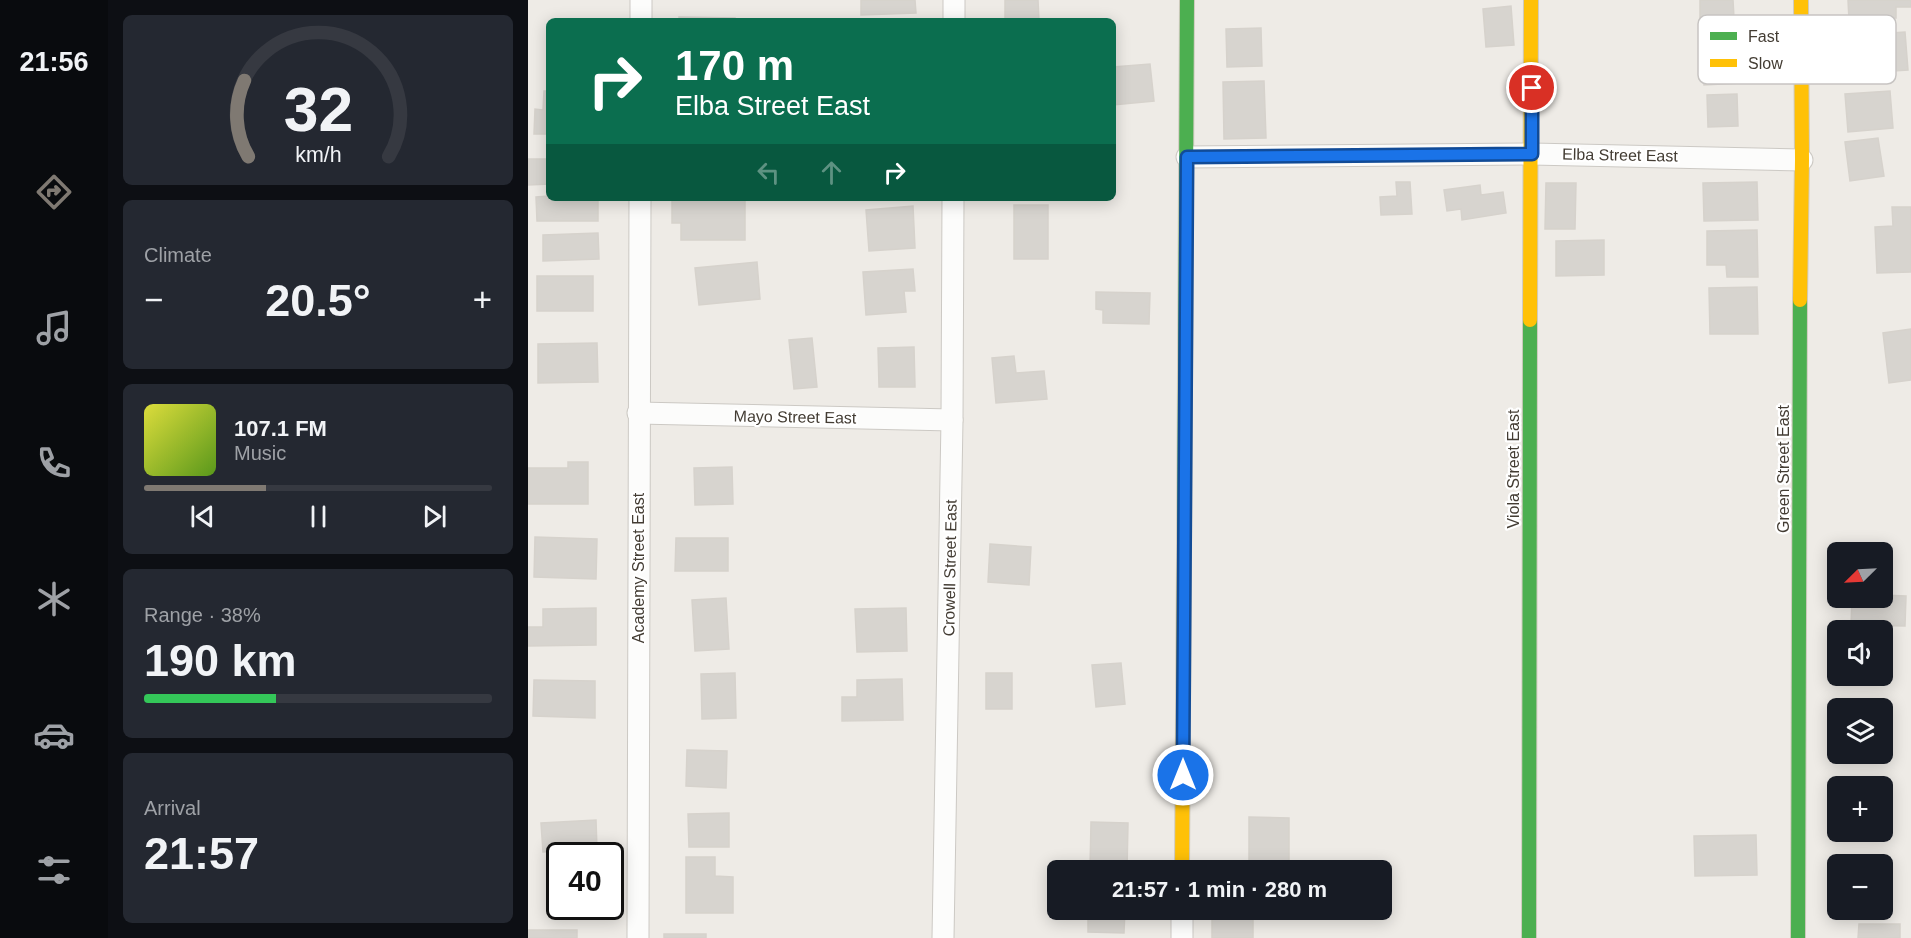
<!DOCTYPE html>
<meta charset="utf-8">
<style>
body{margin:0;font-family:Helvetica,sans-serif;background:#242831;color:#f1f3f6;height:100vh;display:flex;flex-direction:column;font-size:22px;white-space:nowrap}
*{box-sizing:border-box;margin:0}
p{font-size:20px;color:#9ea1a6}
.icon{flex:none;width:33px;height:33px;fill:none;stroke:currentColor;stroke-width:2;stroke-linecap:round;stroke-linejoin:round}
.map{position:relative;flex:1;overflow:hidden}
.drawer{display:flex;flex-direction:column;gap:15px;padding:15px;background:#0d0f14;width:420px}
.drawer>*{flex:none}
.banner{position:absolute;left:18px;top:18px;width:570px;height:183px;border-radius:9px;box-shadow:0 3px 15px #0003;background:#0b6e4f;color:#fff;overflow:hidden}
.needle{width:39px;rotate:246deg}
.tools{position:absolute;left:1299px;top:542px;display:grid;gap:12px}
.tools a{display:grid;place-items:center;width:66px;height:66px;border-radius:9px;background:#171b24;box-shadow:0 3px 15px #0003;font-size:30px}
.speed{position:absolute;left:18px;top:842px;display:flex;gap:12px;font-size:30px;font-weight:700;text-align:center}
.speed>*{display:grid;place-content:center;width:78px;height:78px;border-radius:50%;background:#171b24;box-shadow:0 3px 15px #0003;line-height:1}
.speed .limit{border:3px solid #111;border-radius:9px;background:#fff;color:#111}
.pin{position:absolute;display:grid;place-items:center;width:51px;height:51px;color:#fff;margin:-26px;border:3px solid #fff;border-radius:50%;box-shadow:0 2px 6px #0007}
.me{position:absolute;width:66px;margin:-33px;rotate:0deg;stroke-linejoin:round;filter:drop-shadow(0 0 4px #0008)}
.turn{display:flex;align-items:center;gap:21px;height:126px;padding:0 30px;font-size:27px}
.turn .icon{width:78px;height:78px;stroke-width:2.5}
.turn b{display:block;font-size:42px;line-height:51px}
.lanes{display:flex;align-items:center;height:57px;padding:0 30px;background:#0003;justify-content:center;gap:30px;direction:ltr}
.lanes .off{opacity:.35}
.big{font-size:45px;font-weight:800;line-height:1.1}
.drawer .tile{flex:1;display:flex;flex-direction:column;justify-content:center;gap:9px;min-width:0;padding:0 21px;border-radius:9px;background:#242831}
.drawer .dial{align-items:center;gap:0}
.dial svg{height:156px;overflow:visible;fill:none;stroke:#363941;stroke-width:7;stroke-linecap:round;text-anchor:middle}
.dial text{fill:#f1f3f6;stroke:none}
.song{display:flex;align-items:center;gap:18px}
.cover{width:72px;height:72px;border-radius:9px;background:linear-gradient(135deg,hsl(60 70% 55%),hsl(90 70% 35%))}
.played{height:6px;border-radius:3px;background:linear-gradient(90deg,#7f7972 35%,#363941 35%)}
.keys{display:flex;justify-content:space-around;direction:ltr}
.heat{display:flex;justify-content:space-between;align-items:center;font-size:33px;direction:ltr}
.charge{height:9px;border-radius:4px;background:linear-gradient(90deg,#34c759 38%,#363941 0)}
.trip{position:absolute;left:519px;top:860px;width:345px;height:60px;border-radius:9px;background:#171b24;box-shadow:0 3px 15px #0003;font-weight:800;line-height:60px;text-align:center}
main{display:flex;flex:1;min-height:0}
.tabs{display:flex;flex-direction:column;width:108px;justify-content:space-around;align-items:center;background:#090b0e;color:#9ea1a6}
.tabs .icon{width:42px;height:42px}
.tabs .on{color:#7f7972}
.tabs b{font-size:27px;color:#f1f3f6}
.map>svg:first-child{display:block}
.building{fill:#d7d4cf;stroke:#d6d2cc;stroke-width:1.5}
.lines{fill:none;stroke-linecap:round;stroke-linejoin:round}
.street-casing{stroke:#ccc9c4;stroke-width:23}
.fast-casing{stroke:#cfcabe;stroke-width:16}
.slow-casing{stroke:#cfcabe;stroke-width:16}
.street{stroke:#fcfcfb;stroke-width:21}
.fast{stroke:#4caf50;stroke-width:14}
.slow{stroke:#ffc107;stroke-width:14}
.route-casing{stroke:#114b97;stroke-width:15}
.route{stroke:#1a73e8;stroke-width:10}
.labels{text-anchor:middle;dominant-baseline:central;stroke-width:4.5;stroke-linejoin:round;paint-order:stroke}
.street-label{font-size:16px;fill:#433c33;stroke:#fff}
.key{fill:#fff;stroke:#c7c4c2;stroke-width:1.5}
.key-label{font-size:16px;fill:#433c33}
</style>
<main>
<nav class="tabs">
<b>21:56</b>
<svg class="icon on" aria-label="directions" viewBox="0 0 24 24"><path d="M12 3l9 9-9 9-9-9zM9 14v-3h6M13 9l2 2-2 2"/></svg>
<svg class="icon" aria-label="music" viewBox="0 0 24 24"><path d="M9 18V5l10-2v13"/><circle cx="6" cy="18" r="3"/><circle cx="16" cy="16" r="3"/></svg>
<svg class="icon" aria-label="phone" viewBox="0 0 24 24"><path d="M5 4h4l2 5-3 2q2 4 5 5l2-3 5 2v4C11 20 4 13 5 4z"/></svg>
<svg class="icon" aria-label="climate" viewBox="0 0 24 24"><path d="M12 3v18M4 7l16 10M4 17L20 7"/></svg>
<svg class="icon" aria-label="car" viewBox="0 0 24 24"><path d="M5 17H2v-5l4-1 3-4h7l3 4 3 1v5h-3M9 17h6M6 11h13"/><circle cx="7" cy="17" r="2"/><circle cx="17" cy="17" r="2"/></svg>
<svg class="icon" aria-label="filters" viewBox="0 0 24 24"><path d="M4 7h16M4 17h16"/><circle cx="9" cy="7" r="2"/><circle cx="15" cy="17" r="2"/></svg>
</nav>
<section class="drawer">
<div class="tile dial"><svg viewBox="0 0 100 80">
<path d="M14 69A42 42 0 1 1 86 69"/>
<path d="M14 69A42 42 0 0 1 12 30" stroke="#7f7972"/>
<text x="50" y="56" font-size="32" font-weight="700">32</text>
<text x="50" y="72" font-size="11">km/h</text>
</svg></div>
<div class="tile"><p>Climate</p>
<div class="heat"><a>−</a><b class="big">20.5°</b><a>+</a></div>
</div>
<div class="tile">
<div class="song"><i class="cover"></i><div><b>107.1 FM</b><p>Music</p></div></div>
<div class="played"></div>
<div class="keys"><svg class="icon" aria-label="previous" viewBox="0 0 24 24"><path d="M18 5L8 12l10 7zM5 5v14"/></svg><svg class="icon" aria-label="pause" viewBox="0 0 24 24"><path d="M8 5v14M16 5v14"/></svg><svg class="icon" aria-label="next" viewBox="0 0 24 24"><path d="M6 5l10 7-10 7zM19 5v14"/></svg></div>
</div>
<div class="tile"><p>Range · 38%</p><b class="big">190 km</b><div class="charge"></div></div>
<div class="tile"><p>Arrival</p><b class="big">21:57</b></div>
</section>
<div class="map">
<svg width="1383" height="938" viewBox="0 0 1383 938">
<rect width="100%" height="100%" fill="#eeebe6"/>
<g class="building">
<polygon points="333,0 387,0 388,13 333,15"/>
<polygon points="477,0 510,0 511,21 477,21"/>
<polygon points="1172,0 1205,0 1206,18 1172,19"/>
<polygon points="1320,0 1383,0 1383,7 1368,7 1368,18 1321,20"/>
<polygon points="983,6 986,45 958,47 955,9"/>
<polygon points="151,17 207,18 207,21 151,21"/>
<polygon points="733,28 734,66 699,67 698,29"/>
<polygon points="1377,32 1380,70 1318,74 1316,36"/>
<polygon points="1231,42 1233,82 1176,85 1175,60 1186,59 1186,44"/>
<polygon points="622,64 626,101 585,105 585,67"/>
<polygon points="736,81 738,138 696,139 695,82"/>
<polygon points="16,91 21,91 21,134 6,134 7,109 15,110"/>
<polygon points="1362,91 1365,128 1320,132 1317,94"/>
<polygon points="1209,94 1210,126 1180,127 1179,95"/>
<polygon points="1350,138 1356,176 1322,181 1317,142"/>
<polygon points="0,159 21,159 21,184 0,185"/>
<polygon points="868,182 882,182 884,214 853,215 852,197 869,196"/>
<polygon points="1229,182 1230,220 1176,221 1175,183"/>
<polygon points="1018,183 1048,183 1047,229 1017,229"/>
<polygon points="952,185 953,195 975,192 978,213 934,220 933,209 919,211 916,190"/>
<polygon points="21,196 21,198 70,198 70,221 9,221 8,197"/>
<polygon points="144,198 217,198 217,240 153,240 153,223 144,223"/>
<rect x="486" y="205" width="34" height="54"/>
<polygon points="385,206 387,248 341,251 338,210"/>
<polygon points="1364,207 1383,207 1383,272 1349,273 1347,227 1365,226"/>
<polygon points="1229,230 1230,277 1199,277 1198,265 1179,265 1179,231"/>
<polygon points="70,233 71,259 15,261 15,235"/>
<polygon points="1076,240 1076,275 1028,276 1028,241"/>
<polygon points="229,262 232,299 171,305 167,268"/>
<polygon points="385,269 387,291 376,291 378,312 338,315 335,272"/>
<rect x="9" y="276" width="56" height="35"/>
<polygon points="1229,287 1230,334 1182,334 1181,288"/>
<polygon points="568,292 622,293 621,324 575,323 575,310 568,309"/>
<polygon points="1383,329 1383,380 1361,383 1355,333"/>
<polygon points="284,338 289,387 266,389 261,340"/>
<polygon points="69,343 70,382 10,383 10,344"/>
<polygon points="386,347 387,387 351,387 350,348"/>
<polygon points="486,356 488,373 516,371 519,399 468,403 464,358"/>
<polygon points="40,462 60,462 60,504 0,504 0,468 40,468"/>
<polygon points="204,467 205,504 167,505 166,468"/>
<polygon points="7,537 69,539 68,579 6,577"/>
<polygon points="148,538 200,538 200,571 147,571"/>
<polygon points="462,544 503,547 501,585 460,582"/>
<polygon points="1354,595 1378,596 1377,626 1323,625 1324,597 1354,597"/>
<polygon points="198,598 201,649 167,651 164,600"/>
<polygon points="68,608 68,645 0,646 0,627 15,627 15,609"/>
<polygon points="378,608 379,651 329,652 327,609"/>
<polygon points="1354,642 1362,642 1360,672 1354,671"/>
<polygon points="593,663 597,704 568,707 564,665"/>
<polygon points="207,673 208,718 174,719 173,674"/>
<rect x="458" y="673" width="26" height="36"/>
<polygon points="374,679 375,720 314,721 314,697 329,697 329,680"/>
<polygon points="6,680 67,681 67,718 5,716"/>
<polygon points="159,750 199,751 198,788 158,786"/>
<polygon points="201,813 201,847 161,847 160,814"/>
<polygon points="721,817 761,818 761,870 721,870"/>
<polygon points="68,820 69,849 15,852 13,823"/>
<polygon points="563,822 600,823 599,870 562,870"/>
<polygon points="1228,835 1229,875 1167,876 1166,836"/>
<polygon points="158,857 187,857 187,876 205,877 205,913 158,913"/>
<polygon points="21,864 32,864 32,894 22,895"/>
<polygon points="560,909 597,909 596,933 560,932"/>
<polygon points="684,913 725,914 725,938 684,938"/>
<polygon points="1331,924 1372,924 1372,938 1330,938"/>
<rect x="0" y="930" width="49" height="8"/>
<rect x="136" y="934" width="42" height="4"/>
</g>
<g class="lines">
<defs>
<g id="street">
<polyline points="113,0 113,21"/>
<polyline points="426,21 426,0"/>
<polyline points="659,157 1004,154 1274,160"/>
<polyline points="110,413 424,420"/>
<polyline points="110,938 112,198"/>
<polyline points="415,938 424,420 425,198"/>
<polyline points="654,938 654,909"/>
</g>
<g id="fast">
<polyline points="656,557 659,0"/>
<polyline points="1001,938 1002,320"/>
<polyline points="1270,938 1272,300"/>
</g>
<g id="slow">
<polyline points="1272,300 1274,160 1273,0"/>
<polyline points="1002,320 1003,0"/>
<polyline points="654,870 656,557"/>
</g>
</defs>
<use href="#street" class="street-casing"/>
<use href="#fast" class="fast-casing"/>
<use href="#slow" class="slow-casing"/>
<use href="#street" class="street"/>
<use href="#fast" class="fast"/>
<use href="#slow" class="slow"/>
</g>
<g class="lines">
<defs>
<polyline id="route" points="655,775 659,157 1004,154 1004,88"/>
</defs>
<use href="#route" class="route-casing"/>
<use href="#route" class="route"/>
</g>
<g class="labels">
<g class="street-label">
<text transform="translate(1092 155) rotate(1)">Elba Street East</text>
<text transform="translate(267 417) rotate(1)">Mayo Street East</text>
<text transform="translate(985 469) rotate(-90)">Viola Street East</text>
<text transform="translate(1255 469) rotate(-90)">Green Street East</text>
<text transform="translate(110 568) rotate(-90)">Academy Street East</text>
<text transform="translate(422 568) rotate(-89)">Crowell Street East</text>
</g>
</g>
<rect x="1170" y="15" width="198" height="69" rx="9" class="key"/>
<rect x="1182" y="32" width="27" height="8" fill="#4caf50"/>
<rect x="1182" y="59" width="27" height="8" fill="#ffc107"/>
<g class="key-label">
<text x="1220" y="42">Fast</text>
<text x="1220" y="69">Slow</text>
</g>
</svg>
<div class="tools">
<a><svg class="needle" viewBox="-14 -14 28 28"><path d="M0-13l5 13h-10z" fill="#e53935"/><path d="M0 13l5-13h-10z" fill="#9ea1a6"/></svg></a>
<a><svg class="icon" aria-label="sound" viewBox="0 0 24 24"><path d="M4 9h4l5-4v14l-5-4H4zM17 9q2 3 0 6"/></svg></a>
<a><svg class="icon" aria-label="layers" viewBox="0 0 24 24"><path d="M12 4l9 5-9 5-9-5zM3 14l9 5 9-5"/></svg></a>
<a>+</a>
<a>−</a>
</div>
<div class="speed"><div class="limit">40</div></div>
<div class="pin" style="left:1004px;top:88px;background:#d93025"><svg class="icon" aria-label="arrive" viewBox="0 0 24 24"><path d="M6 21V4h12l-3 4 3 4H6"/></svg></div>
<svg class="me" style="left:655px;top:775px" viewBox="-20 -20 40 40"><circle r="17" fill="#1a73e8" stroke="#fff" stroke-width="3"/><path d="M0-11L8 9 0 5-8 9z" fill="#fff"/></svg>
<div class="trip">21:57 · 1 min · 280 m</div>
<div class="banner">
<div class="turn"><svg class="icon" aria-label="right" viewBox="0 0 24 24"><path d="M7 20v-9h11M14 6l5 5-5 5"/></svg><div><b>170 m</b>Elba Street East</div></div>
<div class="lanes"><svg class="icon off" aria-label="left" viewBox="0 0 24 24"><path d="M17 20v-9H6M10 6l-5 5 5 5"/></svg><svg class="icon off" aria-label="ahead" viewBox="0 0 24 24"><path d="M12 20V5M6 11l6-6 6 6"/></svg><svg class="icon" aria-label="right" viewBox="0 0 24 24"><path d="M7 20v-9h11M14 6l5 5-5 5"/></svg></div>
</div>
</div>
</main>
